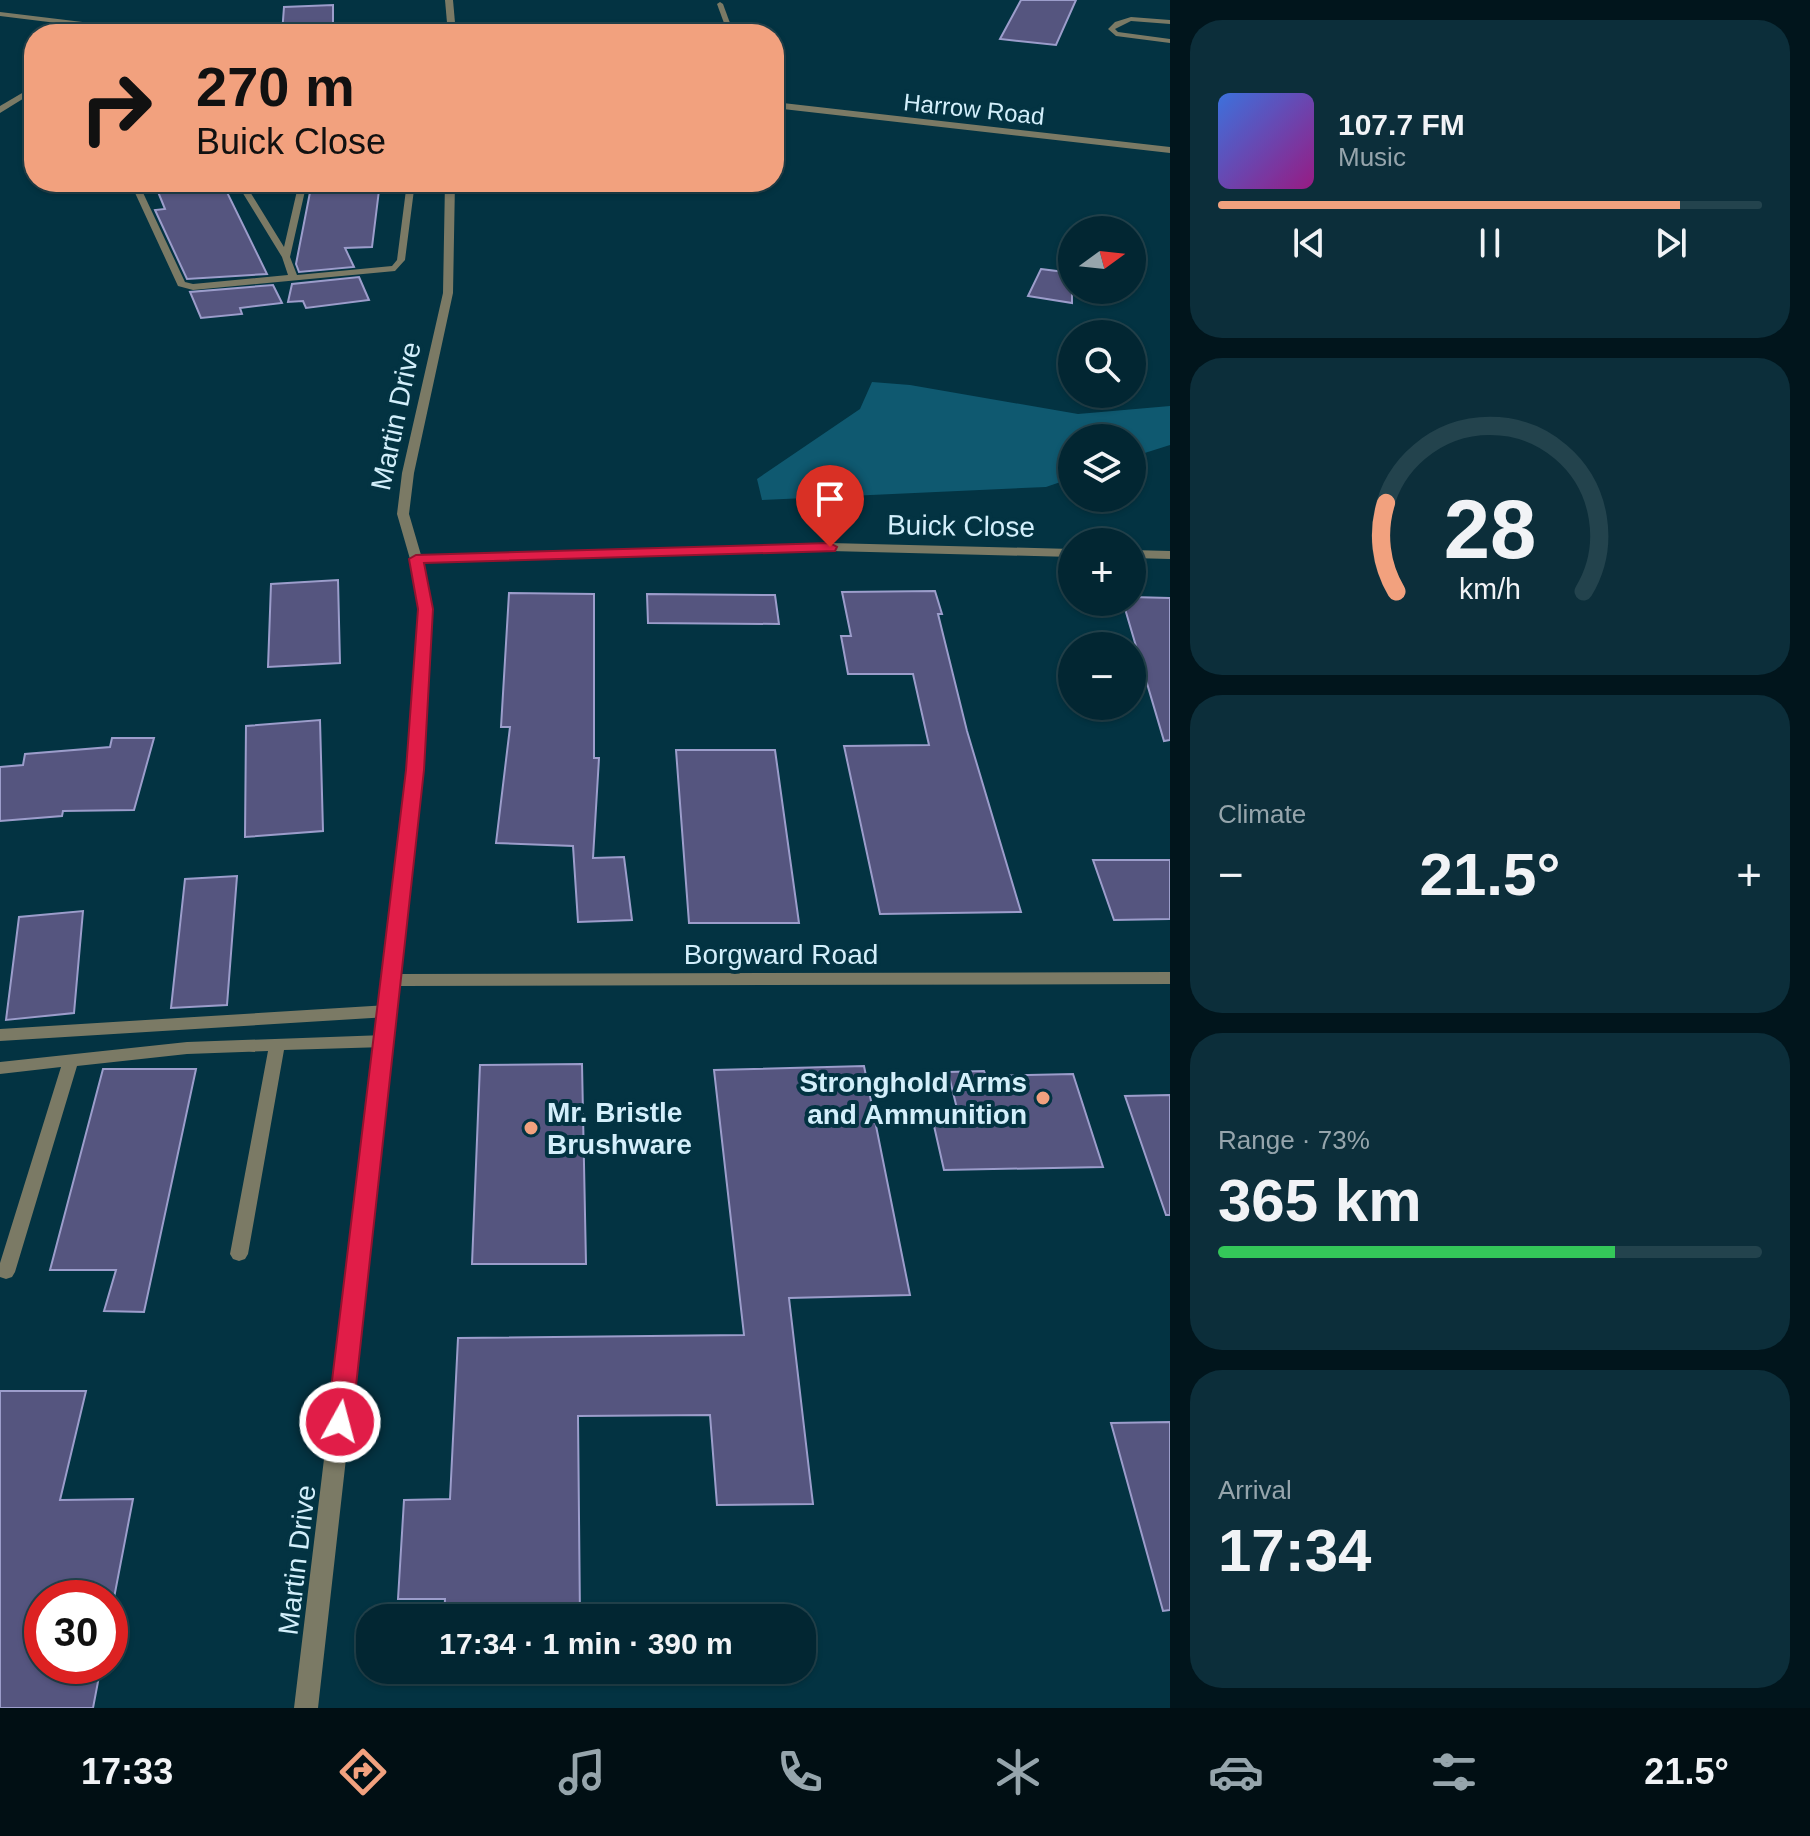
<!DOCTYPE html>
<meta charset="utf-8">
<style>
body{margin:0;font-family:Helvetica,sans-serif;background:#0c2e3a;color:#f1f3f6;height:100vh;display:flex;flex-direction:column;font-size:30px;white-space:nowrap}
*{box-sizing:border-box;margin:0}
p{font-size:26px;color:#96a5ac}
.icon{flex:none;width:44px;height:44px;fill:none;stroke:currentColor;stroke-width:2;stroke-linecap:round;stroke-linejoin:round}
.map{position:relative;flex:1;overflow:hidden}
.side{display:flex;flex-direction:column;gap:20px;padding:20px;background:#01151c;width:640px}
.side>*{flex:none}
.top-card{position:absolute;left:24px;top:24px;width:760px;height:168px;border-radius:32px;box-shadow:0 2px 6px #0004,0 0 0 2px #23434d;background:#f2a17e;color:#111;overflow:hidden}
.needle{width:52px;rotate:75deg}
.buttons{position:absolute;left:1058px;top:216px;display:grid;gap:16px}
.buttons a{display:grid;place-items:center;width:88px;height:88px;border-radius:50%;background:#022632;box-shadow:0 2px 6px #0004,0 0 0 2px #23434d;font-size:40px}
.speed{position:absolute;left:24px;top:1580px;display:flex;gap:16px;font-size:40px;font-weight:700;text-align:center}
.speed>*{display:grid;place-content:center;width:104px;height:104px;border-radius:50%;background:#022632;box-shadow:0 2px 6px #0004,0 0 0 2px #23434d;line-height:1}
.speed .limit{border:12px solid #d22;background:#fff;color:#111}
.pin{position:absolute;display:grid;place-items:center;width:68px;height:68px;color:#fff;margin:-82px -34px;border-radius:50% 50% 50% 0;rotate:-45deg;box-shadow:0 0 8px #0007}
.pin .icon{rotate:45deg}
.me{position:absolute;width:88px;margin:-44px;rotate:7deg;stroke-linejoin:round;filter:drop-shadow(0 0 6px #0008)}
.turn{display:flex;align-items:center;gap:28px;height:168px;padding:0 40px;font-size:36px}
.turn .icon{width:104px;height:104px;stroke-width:2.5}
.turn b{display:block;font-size:56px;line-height:68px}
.big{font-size:60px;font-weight:800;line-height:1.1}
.side .widget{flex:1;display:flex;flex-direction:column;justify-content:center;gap:12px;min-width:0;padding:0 28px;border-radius:32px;background:#0c2e3a}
.side .dial{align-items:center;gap:0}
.dial svg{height:208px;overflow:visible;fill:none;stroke:#23434d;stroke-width:7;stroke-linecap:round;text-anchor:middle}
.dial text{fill:#f1f3f6;stroke:none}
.song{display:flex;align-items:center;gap:24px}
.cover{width:96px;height:96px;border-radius:12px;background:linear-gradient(135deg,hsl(220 70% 55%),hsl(310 70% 35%))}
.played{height:8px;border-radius:4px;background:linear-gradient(90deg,#f2a17e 85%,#23434d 85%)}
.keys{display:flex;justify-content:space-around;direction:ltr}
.heat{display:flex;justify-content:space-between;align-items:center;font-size:44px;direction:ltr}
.charge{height:12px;border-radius:6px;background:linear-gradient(90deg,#34c759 73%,#23434d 0)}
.trip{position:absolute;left:356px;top:1604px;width:460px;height:80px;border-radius:32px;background:#022632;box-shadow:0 2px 6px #0004,0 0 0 2px #23434d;font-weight:800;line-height:80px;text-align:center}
.dock{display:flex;height:128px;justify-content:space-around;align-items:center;background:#010f14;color:#96a5ac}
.dock .icon{width:56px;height:56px}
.dock .active{color:#f2a17e}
.dock b{font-size:36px;color:#f1f3f6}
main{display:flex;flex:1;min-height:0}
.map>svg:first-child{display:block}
.water{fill:#0f5970}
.building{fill:#55557f;stroke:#9c9dcb;stroke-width:2}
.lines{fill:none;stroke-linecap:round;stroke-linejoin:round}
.service{fill:#7b7a65;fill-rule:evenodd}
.minor{fill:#7b7a65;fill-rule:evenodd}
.route{fill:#e11d48;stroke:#92132f;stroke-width:2}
.poi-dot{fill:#f2a17e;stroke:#033342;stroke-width:3}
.labels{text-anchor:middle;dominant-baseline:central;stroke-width:8;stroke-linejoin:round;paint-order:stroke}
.far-street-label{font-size:24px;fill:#d3effb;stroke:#033342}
.street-label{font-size:28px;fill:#d3effb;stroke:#033342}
.poi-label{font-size:28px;font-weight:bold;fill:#d3effb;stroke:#033342;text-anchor:end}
</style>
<main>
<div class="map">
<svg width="1170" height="1708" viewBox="0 0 1170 1708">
<rect width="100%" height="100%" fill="#033342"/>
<polygon class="water" points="872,382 910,385 1078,414 1170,406 1170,445 1132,457 1132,438 1072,438 1072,478 1046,487 762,500 757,479 860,409"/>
<g class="building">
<polygon points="1021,0 1076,0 1056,45 1000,39"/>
<polygon points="333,5 333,34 282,34 284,7"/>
<polygon points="154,182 222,182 267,274 187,279 155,210 165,209"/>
<polygon points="312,182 380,182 372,247 345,248 354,267 299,272 296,264"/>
<polygon points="1041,269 1072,273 1072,303 1028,296"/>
<polygon points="359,277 369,300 306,308 303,301 288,302 292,284"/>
<polygon points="273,285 282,303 240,308 242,314 201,318 190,292"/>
<polygon points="338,580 340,663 268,667 271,584"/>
<polygon points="935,591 942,614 938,614 967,731 1021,912 880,914 844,746 929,745 913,674 848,674 841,636 851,636 842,592"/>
<polygon points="509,593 594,594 594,758 599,758 593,858 624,857 632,920 578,922 573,846 496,843 510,727 501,727"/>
<polygon points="647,594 775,595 779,624 648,623"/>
<polygon points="1132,597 1170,598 1170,740 1164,741 1123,602 1132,602"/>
<polygon points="320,720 323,831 245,837 246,726"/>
<polygon points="112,738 154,738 134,810 63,811 62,816 0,821 0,767 23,765 25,754 110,747"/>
<polygon points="676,750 775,750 799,923 689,923"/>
<polygon points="1093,860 1170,860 1170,919 1114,920"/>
<polygon points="237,876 227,1005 171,1008 185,879"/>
<polygon points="83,911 74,1013 6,1020 19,917"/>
<polygon points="582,1064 586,1264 472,1264 480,1065"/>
<polygon points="864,1066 910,1295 789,1298 813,1504 717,1505 710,1415 578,1416 580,1618 444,1618 445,1599 398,1599 404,1500 450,1499 458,1338 744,1335 714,1070"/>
<polygon points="103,1069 196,1069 144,1312 104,1311 116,1270 50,1270"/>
<polygon points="984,1071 986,1076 1073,1074 1103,1167 944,1170 934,1126 961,1125 948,1072"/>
<polygon points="1170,1095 1170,1215 1166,1215 1125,1096"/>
<polygon points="0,1391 86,1391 60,1500 133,1499 114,1598 42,1598 42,1666 101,1666 93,1708 0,1708"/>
<polygon points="1170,1422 1170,1610 1163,1611 1111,1423"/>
</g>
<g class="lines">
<g class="service">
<polygon points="720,2 723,4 734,34 728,34 717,4"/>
<polygon points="1131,17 1170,20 1170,24 1131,21 1115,29 1118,32 1170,39 1170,43 1116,36 1108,29 1115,22"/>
<polygon points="130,182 138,182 185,282 193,284 288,275 282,257 236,182 244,182 284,247 299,182 307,182 290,257 297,275 392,266 397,260 407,182 415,182 405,260 395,271 193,290 178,286"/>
<polygon points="388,1005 393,1007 396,1011 393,1015 388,1017 0,1041 0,1029"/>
<polygon points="385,1035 391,1037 393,1041 391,1045 385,1047 284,1050 248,1254 245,1259 239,1261 233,1259 230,1254 268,1051 187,1054 77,1066 15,1272 12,1277 6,1279 0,1277 0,1263 61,1067 0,1074 0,1062 187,1042"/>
</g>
<g class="minor">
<polygon points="445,0 453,0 456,34 448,34"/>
<polygon points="0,12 165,32 169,34 146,34 0,16"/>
<polygon points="34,86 34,92 0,113 0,106"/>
<polygon points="774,102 1170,147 1170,153 774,108"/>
<polygon points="445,182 455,182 453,293 414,473 409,514 421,555 830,543 1072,549 1072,557 830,551 423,563 432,609 423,770 400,974 1170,972 1170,984 399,986 318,1708 294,1708 407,770 418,609 410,559 397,514 402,473 443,293"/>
<polygon points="1132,550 1170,551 1170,559 1132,558"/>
</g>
</g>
<polygon class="route" points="830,543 837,547 835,551 424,563 433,609 424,770 352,1422 348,1430 340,1433 331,1430 327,1422 406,770 418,609 409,559 416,555"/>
<g class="poi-dot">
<circle cx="1043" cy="1098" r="8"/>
<circle cx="531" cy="1128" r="8"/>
</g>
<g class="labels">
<g class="far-street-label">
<text transform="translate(974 109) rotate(6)">Harrow Road</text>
</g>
<g class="street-label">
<text transform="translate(396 416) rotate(-78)">Martin Drive</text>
<text transform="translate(961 526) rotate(1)">Buick Close</text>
<text x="781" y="954">Borgward Road</text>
<text transform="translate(297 1560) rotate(-83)">Martin Drive</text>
</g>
<g class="poi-label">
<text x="1027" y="1082">Stronghold Arms<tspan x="1027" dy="32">and Ammunition</tspan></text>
<text x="547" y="1112" text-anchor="start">Mr. Bristle<tspan x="547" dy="32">Brushware</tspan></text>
</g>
</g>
</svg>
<div class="buttons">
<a><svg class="needle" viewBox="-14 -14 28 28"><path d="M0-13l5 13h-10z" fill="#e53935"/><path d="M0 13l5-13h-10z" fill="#96a5ac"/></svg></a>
<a><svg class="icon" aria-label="search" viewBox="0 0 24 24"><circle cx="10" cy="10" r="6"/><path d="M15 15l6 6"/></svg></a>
<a><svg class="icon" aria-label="layers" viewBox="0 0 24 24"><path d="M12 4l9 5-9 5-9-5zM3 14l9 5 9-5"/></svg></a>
<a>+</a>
<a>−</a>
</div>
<div class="speed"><div class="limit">30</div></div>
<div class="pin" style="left:830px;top:547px;background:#d93025"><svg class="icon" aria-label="arrive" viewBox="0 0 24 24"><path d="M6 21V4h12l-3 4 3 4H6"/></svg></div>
<svg class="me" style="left:340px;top:1422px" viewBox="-20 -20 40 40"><circle r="17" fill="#e11d48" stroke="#fff" stroke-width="3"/><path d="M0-11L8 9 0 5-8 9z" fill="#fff"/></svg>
<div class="trip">17:34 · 1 min · 390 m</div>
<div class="top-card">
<div class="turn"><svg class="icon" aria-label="right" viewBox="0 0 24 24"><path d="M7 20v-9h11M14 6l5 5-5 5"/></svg><div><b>270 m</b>Buick Close</div></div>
</div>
</div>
<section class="side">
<div class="widget">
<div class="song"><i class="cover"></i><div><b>107.7 FM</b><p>Music</p></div></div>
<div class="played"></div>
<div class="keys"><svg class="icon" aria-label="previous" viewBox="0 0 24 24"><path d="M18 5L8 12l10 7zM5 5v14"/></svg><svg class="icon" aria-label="pause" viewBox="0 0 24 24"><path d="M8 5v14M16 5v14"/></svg><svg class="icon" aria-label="next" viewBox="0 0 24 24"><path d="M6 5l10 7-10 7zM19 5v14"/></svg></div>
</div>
<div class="widget dial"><svg viewBox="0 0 100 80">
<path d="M14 69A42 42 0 1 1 86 69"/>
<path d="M14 69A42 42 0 0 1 10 35" stroke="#f2a17e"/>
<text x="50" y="56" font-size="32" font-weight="700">28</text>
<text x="50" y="72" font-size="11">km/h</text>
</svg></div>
<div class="widget"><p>Climate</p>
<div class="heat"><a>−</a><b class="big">21.5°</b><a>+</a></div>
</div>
<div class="widget"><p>Range · 73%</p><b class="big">365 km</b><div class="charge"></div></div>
<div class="widget"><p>Arrival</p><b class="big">17:34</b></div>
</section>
</main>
<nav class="dock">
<b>17:33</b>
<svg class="icon active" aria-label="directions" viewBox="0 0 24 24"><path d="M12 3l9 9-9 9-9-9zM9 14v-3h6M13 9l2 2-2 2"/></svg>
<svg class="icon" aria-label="music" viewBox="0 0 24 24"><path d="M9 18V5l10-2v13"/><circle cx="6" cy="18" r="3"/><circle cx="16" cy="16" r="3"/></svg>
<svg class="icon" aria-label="phone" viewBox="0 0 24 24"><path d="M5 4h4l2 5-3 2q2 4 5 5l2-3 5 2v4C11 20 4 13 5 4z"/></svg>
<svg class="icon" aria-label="climate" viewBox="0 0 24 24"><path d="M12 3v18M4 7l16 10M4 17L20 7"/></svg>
<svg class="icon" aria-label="car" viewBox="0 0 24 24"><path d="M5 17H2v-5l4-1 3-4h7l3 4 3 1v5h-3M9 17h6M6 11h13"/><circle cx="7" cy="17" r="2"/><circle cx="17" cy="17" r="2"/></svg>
<svg class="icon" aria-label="filters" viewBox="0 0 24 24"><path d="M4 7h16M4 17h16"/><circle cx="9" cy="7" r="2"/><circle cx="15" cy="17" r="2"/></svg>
<b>21.5°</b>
</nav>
